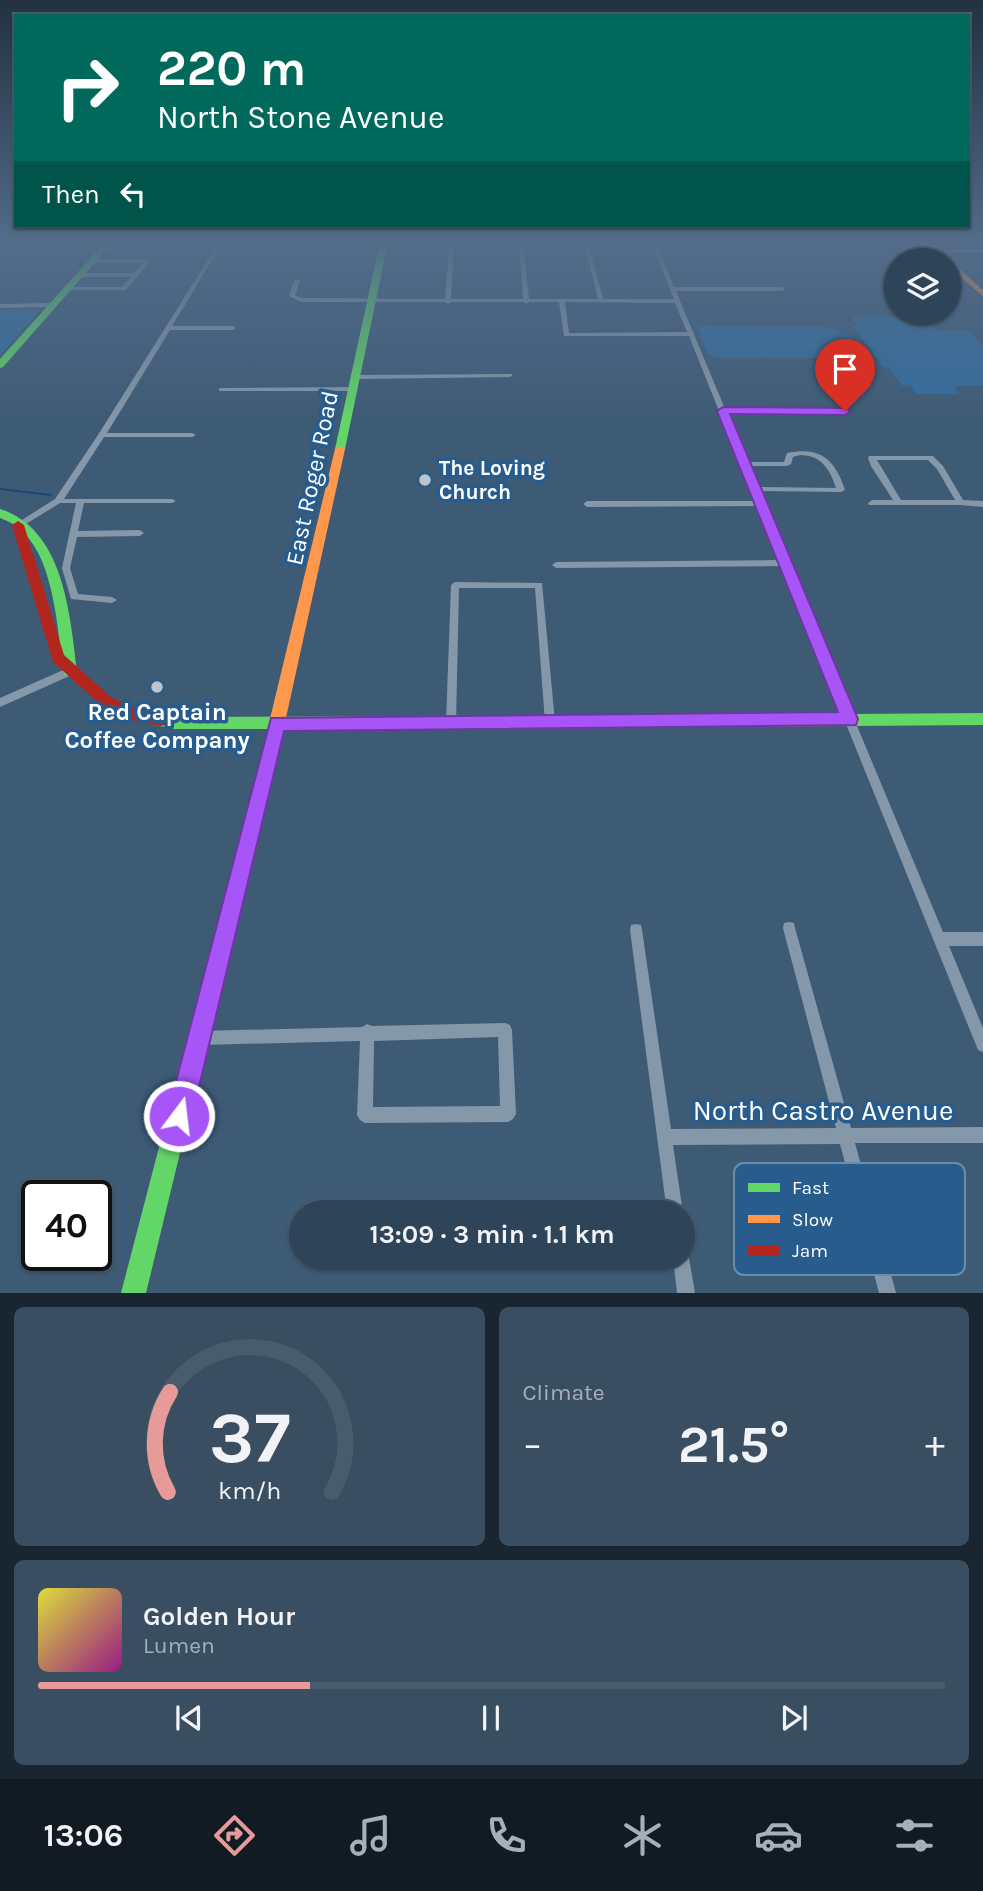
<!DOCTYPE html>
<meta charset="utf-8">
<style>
body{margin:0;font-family:Karla,sans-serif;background:#3a4e61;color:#f1f3f6;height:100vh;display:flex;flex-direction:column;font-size:26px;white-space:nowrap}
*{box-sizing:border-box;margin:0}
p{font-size:23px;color:#a7b0ba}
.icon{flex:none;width:38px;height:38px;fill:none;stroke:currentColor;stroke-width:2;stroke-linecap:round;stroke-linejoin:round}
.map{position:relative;height:1293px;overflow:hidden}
.details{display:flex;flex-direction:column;gap:14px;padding:14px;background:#192530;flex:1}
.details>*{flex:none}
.hud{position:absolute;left:14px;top:14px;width:956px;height:214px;border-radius:0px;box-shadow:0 2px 5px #0004,0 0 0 2px #495c6e;background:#00695c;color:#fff;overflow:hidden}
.controls{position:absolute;left:884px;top:248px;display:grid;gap:14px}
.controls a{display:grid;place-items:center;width:77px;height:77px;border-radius:50%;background:#2e4458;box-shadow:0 2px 5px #0004,0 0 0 2px #495c6e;font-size:35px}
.speed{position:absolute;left:21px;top:1180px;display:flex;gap:14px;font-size:35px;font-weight:700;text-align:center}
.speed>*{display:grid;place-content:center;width:91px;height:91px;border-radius:50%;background:#2e4458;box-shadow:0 2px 5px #0004,0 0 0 2px #495c6e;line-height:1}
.speed .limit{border:4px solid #111;border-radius:10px;background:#fff;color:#111}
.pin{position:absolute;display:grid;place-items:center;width:60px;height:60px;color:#fff;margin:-72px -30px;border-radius:50% 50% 50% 0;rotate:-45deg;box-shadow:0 0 7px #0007}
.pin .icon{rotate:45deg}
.me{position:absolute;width:77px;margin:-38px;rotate:15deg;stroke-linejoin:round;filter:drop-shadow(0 0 5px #0008)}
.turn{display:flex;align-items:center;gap:24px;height:147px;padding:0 28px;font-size:32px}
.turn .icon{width:91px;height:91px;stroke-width:2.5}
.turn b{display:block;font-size:49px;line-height:60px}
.then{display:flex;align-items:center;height:66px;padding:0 28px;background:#0003;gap:14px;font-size:26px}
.big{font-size:52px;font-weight:700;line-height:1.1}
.details .card{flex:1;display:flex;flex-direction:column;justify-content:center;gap:10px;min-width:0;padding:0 24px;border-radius:10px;background:#3a4e61}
.details .dial{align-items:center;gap:0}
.dial svg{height:182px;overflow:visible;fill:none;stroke:#495c6e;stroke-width:7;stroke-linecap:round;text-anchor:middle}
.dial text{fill:#f1f3f6;stroke:none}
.song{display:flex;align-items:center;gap:21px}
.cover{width:84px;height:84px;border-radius:10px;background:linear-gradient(135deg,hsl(60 70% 55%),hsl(310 70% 35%))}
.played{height:7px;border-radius:4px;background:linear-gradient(90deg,#e69b98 30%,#495c6e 30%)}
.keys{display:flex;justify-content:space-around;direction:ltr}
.heat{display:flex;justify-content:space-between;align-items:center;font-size:38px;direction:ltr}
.details .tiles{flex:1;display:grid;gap:14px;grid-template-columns:1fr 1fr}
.card:last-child{grid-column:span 2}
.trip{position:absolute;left:289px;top:1200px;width:406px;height:70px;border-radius:35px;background:#2e4458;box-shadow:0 2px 5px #0004,0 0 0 2px #495c6e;font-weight:700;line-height:70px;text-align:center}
.tabs{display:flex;height:112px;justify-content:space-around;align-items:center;background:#121b23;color:#a7b0ba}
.tabs .icon{width:49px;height:49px}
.tabs .selected{color:#e69b98}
.tabs b{font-size:32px;color:#f1f3f6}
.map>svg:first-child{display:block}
.green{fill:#336c9e}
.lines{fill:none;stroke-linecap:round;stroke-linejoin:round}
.stream{stroke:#1f486e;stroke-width:2}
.street{fill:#8598a9;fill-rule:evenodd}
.fast{fill:#63d668;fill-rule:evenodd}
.slow{fill:#ff974d;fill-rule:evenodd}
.jam{fill:#b3261e;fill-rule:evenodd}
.route{fill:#a855f7;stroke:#6d37a1;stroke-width:2}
.poi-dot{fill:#bbc6cf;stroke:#275c8d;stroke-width:2.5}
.labels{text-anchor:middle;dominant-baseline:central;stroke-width:7;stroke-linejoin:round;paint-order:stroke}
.far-poi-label{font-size:21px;font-weight:bold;fill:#fff;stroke:#275c8d;text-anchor:start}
.street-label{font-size:24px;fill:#fff;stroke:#275c8d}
.poi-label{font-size:24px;font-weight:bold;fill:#fff;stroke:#275c8d}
.near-street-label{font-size:28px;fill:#fff;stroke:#275c8d}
.key{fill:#275c8d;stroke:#688daf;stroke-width:2}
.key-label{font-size:19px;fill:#fff}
</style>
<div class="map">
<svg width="983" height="1293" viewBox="0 0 983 1293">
<rect width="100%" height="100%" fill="#3e5b76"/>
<g class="green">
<polygon points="0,309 41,309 0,355"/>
<polygon points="924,316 937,331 968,331 983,346 983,386 954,386 959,394 916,394 910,386 903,386 888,367 883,367 852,326 858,326 852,317"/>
<polygon points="696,325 830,327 859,339 864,358 716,358 708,354"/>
</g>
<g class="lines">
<polyline class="stream" points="0,489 51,495"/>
<g class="street">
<polygon points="219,242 223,242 172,326 233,326 236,328 233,330 170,330 107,433 192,433 196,435 192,437 104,437 64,499 172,499 176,501 172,503 84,503 78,531 140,530 144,533 140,536 77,537 70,568 78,594 112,597 117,600 112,603 71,599 62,568 76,503 60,503 21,527 15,527 14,525 55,499 98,435"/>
<path d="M450 242H454L451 299H523L519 242H523L529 299H598L584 242H588L603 299H674L651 242H927L928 243 926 244 657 245 674 287H782L785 289 782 291H676L725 409H845L848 411 845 413H727L747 462H784L787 453C820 446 835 459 845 490L841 492 759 491 943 932H983V946H949L983 1028V1052L978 1050 976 1045 782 566 556 568 552 565 556 562 779 560 757 506 587 507 583 504 587 501H755L689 336H564L559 302H529L526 304 523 302H451L448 304 445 302H301L289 296 294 281 297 279 300 281 295 295 302 298 445 299ZM565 302 675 303 687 332 569 333ZM800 455C821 455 830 469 836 488L757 487 749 466H787L791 464 793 457Z"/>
<polygon points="933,250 983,250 983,252 935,252"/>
<polygon points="92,259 147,259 150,261 126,290 65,290 65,288 67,287 122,287 131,277 80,277 77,275 80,273 134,273 143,263 90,262 89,261"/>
<polygon points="0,304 53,303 56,305 53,307 0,308"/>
<polygon points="512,374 512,376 510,377 358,379 355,377 358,375"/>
<polygon points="221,388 355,387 358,389 355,391 219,391 219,389"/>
<path d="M869 456H933L943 466 963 500 983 501V507L960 505H869L868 503 872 500H893L871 466 868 458ZM877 460H928L937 469 955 500H901Z"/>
<polygon points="455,582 542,583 555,722 554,725 550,726 546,725 545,722 535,588 459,588 456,722 455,725 451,726 447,725 446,722 451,585"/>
<polygon points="70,667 74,668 75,671 74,674 0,707 0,698"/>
<polygon points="789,922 794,923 795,928 851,1128 983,1127 983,1143 855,1143 896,1293 879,1293 840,1144 673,1145 683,1213 682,1215 682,1213 667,1213 630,930 631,925 636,924 641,925 642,930 671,1129 836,1128 783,928 784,923"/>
<path d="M505 1023 510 1025 512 1030 516 1114 513 1119 508 1122 365 1123 360 1120 357 1115 360 1041 200 1045 195 1043 193 1038 195 1033 200 1031 362 1027 367 1024 372 1026ZM498 1037 500 1106 373 1107 374 1041Z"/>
<polygon points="682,1250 687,1252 689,1258 695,1293 677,1293 673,1258 682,1258"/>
</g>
<g class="fast">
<polygon points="105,242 113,242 3,367 0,368 0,359"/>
<polygon points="380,242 388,242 345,449 340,452 335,449"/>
<path d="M0 509C64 529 70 615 77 671L75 675H65L63 671C58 631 54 561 23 532 17 525 8 521 0 518Z"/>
<polygon points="983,713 983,725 852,726 847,725 844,720 847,715 852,714"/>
<polygon points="160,714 174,717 635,715 640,716 643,721 640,726 635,727 283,729 146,1293 121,1293 268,729 174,729 155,725 152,720 155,715"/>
</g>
<g class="slow">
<polygon points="923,242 930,242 983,290 983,296 948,267 948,261 941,261"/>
<polygon points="340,446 345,449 284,727 281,732 276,733 271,732 268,727 335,449"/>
<polygon points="852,714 857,715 860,720 857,725 852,726 635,727 630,726 627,721 630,716 635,715"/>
</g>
<polygon class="jam" points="18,521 24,525 64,655 112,698 135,708 165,715 168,720 165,725 160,726 132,720 102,706 53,662 12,525"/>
</g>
<linearGradient id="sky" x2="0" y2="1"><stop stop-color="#223241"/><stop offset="0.57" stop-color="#526c8a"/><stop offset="1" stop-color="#526c8a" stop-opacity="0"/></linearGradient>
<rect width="983" height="423" fill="url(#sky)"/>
<polygon class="route" points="723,407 845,408 851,411 845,415 730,414 858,719 856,725 284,731 192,1116 188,1125 179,1129 171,1125 167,1116 271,718 838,712 717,411"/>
<g class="poi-dot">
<circle cx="425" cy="480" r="7"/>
<circle cx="157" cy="687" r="7"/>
</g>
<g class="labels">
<g class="far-poi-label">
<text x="439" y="468">The Loving<tspan x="439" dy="24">Church</tspan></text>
</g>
<g class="street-label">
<text transform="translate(312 478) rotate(-78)">East Roger Road</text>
</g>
<g class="poi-label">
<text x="157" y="712">Red Captain<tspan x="157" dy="28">Coffee Company</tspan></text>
</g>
<g class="near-street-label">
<text x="823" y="1110">North Castro Avenue</text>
</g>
</g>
<rect x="734" y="1163" width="231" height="112" rx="10" class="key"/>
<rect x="748" y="1183" width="32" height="9" fill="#63d668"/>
<rect x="748" y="1215" width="32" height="8" fill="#ff974d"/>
<rect x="748" y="1246" width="32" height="9" fill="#b3261e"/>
<g class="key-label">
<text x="792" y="1194">Fast</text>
<text x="792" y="1226">Slow</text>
<text x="792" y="1257">Jam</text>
</g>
</svg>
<div class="controls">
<a><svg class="icon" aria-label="layers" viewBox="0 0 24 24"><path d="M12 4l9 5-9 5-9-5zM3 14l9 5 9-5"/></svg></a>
</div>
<div class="speed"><div class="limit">40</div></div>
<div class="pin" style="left:845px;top:411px;background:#d93025"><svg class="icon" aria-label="arrive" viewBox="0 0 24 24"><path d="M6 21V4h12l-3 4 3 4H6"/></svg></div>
<svg class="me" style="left:179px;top:1116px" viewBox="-20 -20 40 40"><circle r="17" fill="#a855f7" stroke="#fff" stroke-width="3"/><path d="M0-11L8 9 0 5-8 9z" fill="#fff"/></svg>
<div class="trip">13:09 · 3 min · 1.1 km</div>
<div class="hud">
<div class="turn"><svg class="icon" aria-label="right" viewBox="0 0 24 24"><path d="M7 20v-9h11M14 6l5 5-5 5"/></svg><div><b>220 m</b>North Stone Avenue</div></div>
<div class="then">Then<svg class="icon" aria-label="left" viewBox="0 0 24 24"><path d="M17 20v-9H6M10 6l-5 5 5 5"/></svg></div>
</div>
</div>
<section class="details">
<div class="tiles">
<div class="card dial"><svg viewBox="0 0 100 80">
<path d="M14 69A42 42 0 1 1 86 69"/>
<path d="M14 69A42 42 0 0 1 15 25" stroke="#e69b98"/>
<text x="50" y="56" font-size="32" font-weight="700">37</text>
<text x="50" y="72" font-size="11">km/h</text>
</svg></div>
<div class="card"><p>Climate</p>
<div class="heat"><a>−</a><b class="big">21.5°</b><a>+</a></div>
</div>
<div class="card">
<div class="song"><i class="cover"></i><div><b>Golden Hour</b><p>Lumen</p></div></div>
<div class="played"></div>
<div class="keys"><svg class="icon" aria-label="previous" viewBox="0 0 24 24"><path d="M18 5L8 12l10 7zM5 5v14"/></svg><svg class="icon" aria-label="pause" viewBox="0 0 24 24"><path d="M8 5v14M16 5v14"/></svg><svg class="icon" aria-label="next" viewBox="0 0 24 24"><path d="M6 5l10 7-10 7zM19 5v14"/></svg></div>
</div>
</div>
</section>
<nav class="tabs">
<b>13:06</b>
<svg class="icon selected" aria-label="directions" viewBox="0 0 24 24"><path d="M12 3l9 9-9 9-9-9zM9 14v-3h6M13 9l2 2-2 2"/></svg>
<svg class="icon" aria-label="music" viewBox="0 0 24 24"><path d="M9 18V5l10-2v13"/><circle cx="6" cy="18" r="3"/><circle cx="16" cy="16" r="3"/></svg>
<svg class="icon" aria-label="phone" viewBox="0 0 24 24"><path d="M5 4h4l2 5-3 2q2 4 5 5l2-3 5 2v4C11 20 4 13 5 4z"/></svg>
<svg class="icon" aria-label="climate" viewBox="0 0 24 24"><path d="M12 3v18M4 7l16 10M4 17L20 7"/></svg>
<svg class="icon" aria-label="car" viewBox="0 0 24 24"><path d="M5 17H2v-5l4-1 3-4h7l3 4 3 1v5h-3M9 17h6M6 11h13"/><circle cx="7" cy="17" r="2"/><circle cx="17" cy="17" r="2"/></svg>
<svg class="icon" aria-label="filters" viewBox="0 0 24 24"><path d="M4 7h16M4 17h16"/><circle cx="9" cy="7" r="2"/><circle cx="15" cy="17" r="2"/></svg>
</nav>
